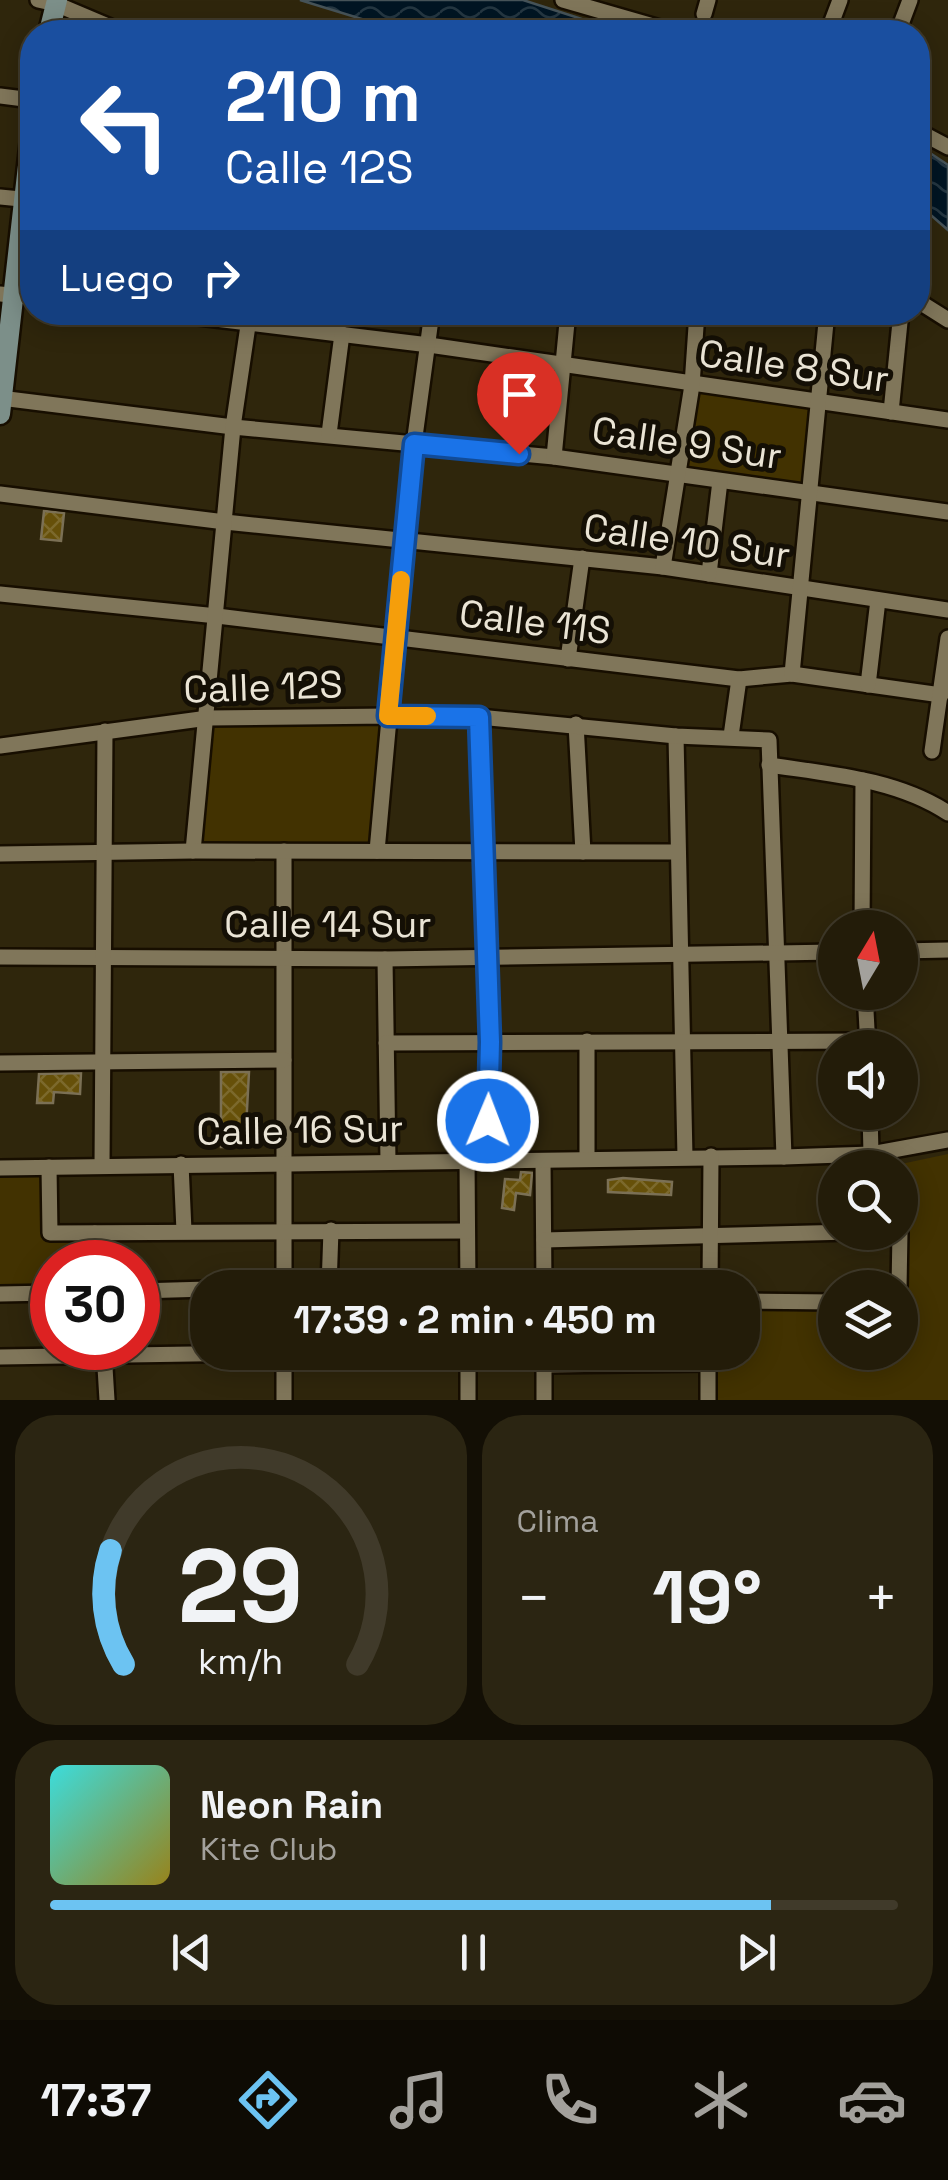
<!DOCTYPE html>
<html lang="es">
<meta charset="utf-8">
<style>
body{margin:0;font-family:"Space Grotesk",sans-serif;background:#2b2512;color:#f1f3f6;height:100vh;display:flex;flex-direction:column;font-size:38px;white-space:nowrap}
*{box-sizing:border-box;margin:0}
p{font-size:32px;color:#a3a19c}
.icon{flex:none;width:55px;height:55px;fill:none;stroke:currentColor;stroke-width:2;stroke-linecap:round;stroke-linejoin:round}
.map{position:relative;height:1400px;overflow:hidden}
.details{display:flex;flex-direction:column;gap:15px;padding:15px;background:#130f05;flex:1}
.details>*{flex:none}
.top-card{position:absolute;left:20px;top:20px;width:910px;height:305px;border-radius:40px;box-shadow:0 5px 25px #0003,0 0 0 2px #403a2a;background:#1a4fa0;color:#fff;overflow:hidden}
.needle{width:65px;rotate:10deg}
.controls{position:absolute;left:818px;top:910px;display:grid;gap:20px}
.controls a{display:grid;place-items:center;width:100px;height:100px;border-radius:50%;background:#231c09;box-shadow:0 5px 25px #0003,0 0 0 2px #403a2a;font-size:50px}
.speed{position:absolute;left:30px;top:1240px;display:flex;gap:20px;font-size:50px;font-weight:700;text-align:center}
.speed>*{display:grid;place-content:center;width:130px;height:130px;border-radius:50%;background:#231c09;box-shadow:0 5px 25px #0003,0 0 0 2px #403a2a;line-height:1}
.speed .limit{border:15px solid #d22;background:#fff;color:#111}
.pin{position:absolute;display:grid;place-items:center;width:85px;height:85px;color:#fff;margin:-102px -42px;border-radius:50% 50% 50% 0;rotate:-45deg;box-shadow:0 0 10px #0007}
.pin .icon{rotate:45deg}
.me{position:absolute;width:110px;margin:-55px;rotate:1deg;stroke-linejoin:round;filter:drop-shadow(0 0 8px #0008)}
.turn{display:flex;align-items:center;gap:35px;height:210px;padding:0 40px;font-size:45px}
.turn .icon{width:130px;height:130px;stroke-width:2.5}
.turn b{display:block;font-size:70px;line-height:85px}
.then{display:flex;align-items:center;height:95px;padding:0 40px;background:#0003;gap:20px;font-size:38px}
.big{font-size:75px;font-weight:700;line-height:1.1}
.details .widget{flex:1;display:flex;flex-direction:column;justify-content:center;gap:15px;min-width:0;padding:0 35px;border-radius:40px;background:#2b2512}
.details .dial{align-items:center;gap:0}
.dial svg{height:260px;overflow:visible;fill:none;stroke:#403a2a;stroke-width:7;stroke-linecap:round;text-anchor:middle}
.dial text{fill:#f1f3f6;stroke:none}
.song{display:flex;align-items:center;gap:30px}
.cover{width:120px;height:120px;border-radius:15px;background:linear-gradient(135deg,hsl(180 70% 55%),hsl(50 70% 35%))}
.played{height:10px;border-radius:5px;background:linear-gradient(90deg,#6cc3f2 85%,#403a2a 85%)}
.keys{display:flex;justify-content:space-around;direction:ltr}
.heat{display:flex;justify-content:space-between;align-items:center;font-size:55px;direction:ltr}
.details .tiles{flex:1;display:grid;gap:15px;grid-template-columns:1fr 1fr}
.widget:last-child{grid-column:span 2}
.trip{position:absolute;left:190px;top:1270px;width:570px;height:100px;border-radius:40px;background:#231c09;box-shadow:0 5px 25px #0003,0 0 0 2px #403a2a;font-weight:700;line-height:100px;text-align:center}
.menu{display:flex;height:160px;justify-content:space-around;align-items:center;background:#0e0b04;color:#a3a19c}
.menu .icon{width:70px;height:70px}
.menu .selected{color:#6cc3f2}
.menu b{font-size:45px;color:#f1f3f6}
.map>svg:first-child{display:block}
.green{fill:#423201}
.water{fill:url(#water-waves);stroke:#465358;stroke-width:2.5}
.building{fill:url(#building-cross-hatch);stroke:#7b7055;stroke-width:2.5}
.lines{fill:none;stroke-linecap:round;stroke-linejoin:round}
.street-casing{stroke:#170e00;stroke-width:20}
.secondary-casing{stroke:#170e00;stroke-width:25}
.street{stroke:#80765a;stroke-width:15}
.secondary{stroke:#7c8f89;stroke-width:20}
.route-casing{stroke:#114b97;stroke-width:25}
.route{stroke:#1a73e8;stroke-width:18}
.slow{stroke:#f59e0b;stroke-width:18}
.labels{text-anchor:middle;dominant-baseline:central;stroke-width:10;stroke-linejoin:round;paint-order:stroke}
.street-label{font-size:38px;fill:#eae4d5;stroke:#140f05}
</style>
<div class="map">
<svg width="948" height="1400" viewBox="0 0 948 1400">
<defs>
<pattern id="water-waves" width="16" height="10" patternUnits="userSpaceOnUse" patternTransform="scale(2.5)"><rect width="16" height="10" fill="#001523"/><path d="M0 5q4-4 8 0t8 0" fill="none" stroke="#253742"/></pattern>
<pattern id="building-cross-hatch" width="8" height="8" patternUnits="userSpaceOnUse" patternTransform="scale(2.5)"><rect width="8" height="8" fill="#665009"/><path d="M0 0l8 8M0 8l8-8" fill="none" stroke="#7c692c"/></pattern>
</defs>
<rect width="100%" height="100%" fill="#2f260c"/>
<g class="green">
<polygon points="692,385 818,402 812,492 678,475"/>
<polygon points="381,721 370,846 201,845 214,724"/>
<polygon points="948,1154 948,1400 717,1400 718,1353 742,1352 743,1311 835,1311 835,1352 900,1352 901,1164"/>
<polygon points="48,1170 47,1234 91,1237 94,1262 52,1262 52,1290 0,1291 0,1171"/>
</g>
<g class="water">
<polygon points="300,0 523,0 622,32 404,32"/>
<polygon points="918,145 948,165 948,230 918,204"/>
</g>
<g class="building">
<polygon points="44,511 64,513 61,541 41,539"/>
<polygon points="221,1072 249,1072 245,1147 221,1147"/>
<polygon points="81,1073 80,1094 54,1092 53,1103 37,1103 39,1074"/>
<polygon points="521,1172 532,1173 530,1195 516,1193 514,1210 502,1208 505,1179 520,1180"/>
<polygon points="623,1178 672,1182 671,1195 608,1192 608,1180"/>
</g>
<g class="lines">
<defs>
<g id="street">
<polyline points="38,0 56,4 122,32"/>
<polyline points="563,0 674,32"/>
<polyline points="704,14 708,0"/>
<polyline points="828,32 840,0"/>
<polyline points="898,32 910,0"/>
<polyline points="0,96 32,100"/>
<polyline points="918,131 948,147"/>
<polyline points="0,197 31,200"/>
<polyline points="0,294 32,297"/>
<polyline points="918,301 948,320"/>
<polyline points="157,312 429,345 948,420"/>
<polyline points="0,398 233,427 554,457 948,512"/>
<polyline points="891,412 901,312"/>
<polyline points="329,434 342,334"/>
<polyline points="554,457 568,312"/>
<polyline points="0,494 225,522 663,567 948,610"/>
<polyline points="663,567 692,385 697,312"/>
<polyline points="709,574 720,481"/>
<polyline points="0,594 217,616 739,679 792,674 941,695"/>
<polyline points="568,659 582,558"/>
<polyline points="792,674 827,312"/>
<polyline points="868,685 878,600"/>
<polyline points="479,717 490,1042 488,1160"/>
<polyline points="576,724 583,852"/>
<polyline points="676,736 685,1157"/>
<polyline points="731,736 739,679"/>
<polyline points="0,746 208,718 389,716 479,717 676,736 769,740 784,1157"/>
<polyline points="932,751 948,638"/>
<path d="M769 765C829 774 897 779 948 813"/>
<polyline points="193,851 233,427 250,312"/>
<polyline points="284,851 284,1288"/>
<polyline points="377,851 414,444 432,312"/>
<polyline points="0,854 193,851 678,852"/>
<polyline points="862,928 863,780"/>
<polyline points="900,951 948,950"/>
<polyline points="0,957 385,959 835,952"/>
<polyline points="385,959 388,1162"/>
<polyline points="865,992 868,1048"/>
<polyline points="386,1043 868,1041"/>
<polyline points="0,1063 284,1060"/>
<polyline points="870,1112 871,1154"/>
<polyline points="587,1158 587,1041"/>
<polyline points="467,1160 468,1288"/>
<polyline points="543,1161 544,1288"/>
<polyline points="181,1164 184,1231"/>
<polyline points="102,1166 105,731"/>
<polyline points="49,1167 50,1233 467,1231"/>
<polyline points="0,1168 784,1157 871,1154 948,1140"/>
<polyline points="95,1233 98,1262"/>
<polyline points="544,1240 850,1232"/>
<polyline points="329,1287 331,1230"/>
<polyline points="242,1288 367,1288"/>
<polyline points="710,1288 711,1156"/>
<polyline points="899,1288 900,1232"/>
<polyline points="138,1291 208,1289"/>
<polyline points="0,1294 52,1293"/>
<polyline points="742,1301 835,1302"/>
<polyline points="104,1351 107,1400"/>
<polyline points="284,1352 284,1400"/>
<polyline points="468,1352 468,1400"/>
<polyline points="544,1352 544,1400"/>
<polyline points="0,1357 311,1352"/>
<polyline points="544,1365 708,1363"/>
<polyline points="708,1400 708,1352"/>
</g>
<g id="secondary">
<polyline points="49,32 57,0"/>
<polyline points="0,414 32,130"/>
</g>
</defs>
<use href="#street" class="street-casing"/>
<use href="#secondary" class="secondary-casing"/>
<use href="#street" class="street"/>
<use href="#secondary" class="secondary"/>
</g>
<g class="lines">
<defs>
<polyline id="route" points="488,1121 490,1042 479,717 388,716 414,444 519,454"/>
</defs>
<use href="#route" class="route-casing"/>
<use href="#route" class="route"/>
<polyline class="slow" points="401,580 388,716 427,716"/>
</g>
<g class="labels">
<g class="street-label">
<text transform="translate(794 366) rotate(8)">Calle 8 Sur</text>
<text transform="translate(687 443) rotate(8)">Calle 9 Sur</text>
<text transform="translate(687 541) rotate(8)">Calle 10 Sur</text>
<text transform="translate(535 622) rotate(7)">Calle 11S</text>
<text transform="translate(263 687) rotate(-2)">Calle 12S</text>
<text x="328" y="924">Calle 14 Sur</text>
<text transform="translate(300 1130) rotate(-1)">Calle 16 Sur</text>
</g>
</g>
</svg>
<div class="controls">
<a><svg class="needle" viewBox="-14 -14 28 28"><path d="M0-13l5 13h-10z" fill="#e53935"/><path d="M0 13l5-13h-10z" fill="#a3a19c"/></svg></a>
<a><svg class="icon" aria-label="sound" viewBox="0 0 24 24"><path d="M4 9h4l5-4v14l-5-4H4zM17 9q2 3 0 6"/></svg></a>
<a><svg class="icon" aria-label="search" viewBox="0 0 24 24"><circle cx="10" cy="10" r="6"/><path d="M15 15l6 6"/></svg></a>
<a><svg class="icon" aria-label="layers" viewBox="0 0 24 24"><path d="M12 4l9 5-9 5-9-5zM3 14l9 5 9-5"/></svg></a>
</div>
<div class="speed"><div class="limit">30</div></div>
<div class="pin" style="left:519px;top:454px;background:#d93025"><svg class="icon" aria-label="arrive" viewBox="0 0 24 24"><path d="M6 21V4h12l-3 4 3 4H6"/></svg></div>
<svg class="me" style="left:488px;top:1121px" viewBox="-20 -20 40 40"><circle r="17" fill="#1a73e8" stroke="#fff" stroke-width="3"/><path d="M0-11L8 9 0 5-8 9z" fill="#fff"/></svg>
<div class="trip">17:39 · 2 min · 450 m</div>
<div class="top-card">
<div class="turn"><svg class="icon" aria-label="left" viewBox="0 0 24 24"><path d="M17 20v-9H6M10 6l-5 5 5 5"/></svg><div><b>210 m</b>Calle 12S</div></div>
<div class="then">Luego<svg class="icon" aria-label="right" viewBox="0 0 24 24"><path d="M7 20v-9h11M14 6l5 5-5 5"/></svg></div>
</div>
</div>
<section class="details">
<div class="tiles">
<div class="widget dial"><svg viewBox="0 0 100 80">
<path d="M14 69A42 42 0 1 1 86 69"/>
<path d="M14 69A42 42 0 0 1 10 34" stroke="#6cc3f2"/>
<text x="50" y="56" font-size="32" font-weight="700">29</text>
<text x="50" y="72" font-size="11">km/h</text>
</svg></div>
<div class="widget"><p>Clima</p>
<div class="heat"><a>−</a><b class="big">19°</b><a>+</a></div>
</div>
<div class="widget">
<div class="song"><i class="cover"></i><div><b>Neon Rain</b><p>Kite Club</p></div></div>
<div class="played"></div>
<div class="keys"><svg class="icon" aria-label="previous" viewBox="0 0 24 24"><path d="M18 5L8 12l10 7zM5 5v14"/></svg><svg class="icon" aria-label="pause" viewBox="0 0 24 24"><path d="M8 5v14M16 5v14"/></svg><svg class="icon" aria-label="next" viewBox="0 0 24 24"><path d="M6 5l10 7-10 7zM19 5v14"/></svg></div>
</div>
</div>
</section>
<nav class="menu">
<b>17:37</b>
<svg class="icon selected" aria-label="directions" viewBox="0 0 24 24"><path d="M12 3l9 9-9 9-9-9zM9 14v-3h6M13 9l2 2-2 2"/></svg>
<svg class="icon" aria-label="music" viewBox="0 0 24 24"><path d="M9 18V5l10-2v13"/><circle cx="6" cy="18" r="3"/><circle cx="16" cy="16" r="3"/></svg>
<svg class="icon" aria-label="phone" viewBox="0 0 24 24"><path d="M5 4h4l2 5-3 2q2 4 5 5l2-3 5 2v4C11 20 4 13 5 4z"/></svg>
<svg class="icon" aria-label="climate" viewBox="0 0 24 24"><path d="M12 3v18M4 7l16 10M4 17L20 7"/></svg>
<svg class="icon" aria-label="car" viewBox="0 0 24 24"><path d="M5 17H2v-5l4-1 3-4h7l3 4 3 1v5h-3M9 17h6M6 11h13"/><circle cx="7" cy="17" r="2"/><circle cx="17" cy="17" r="2"/></svg>
</nav>
